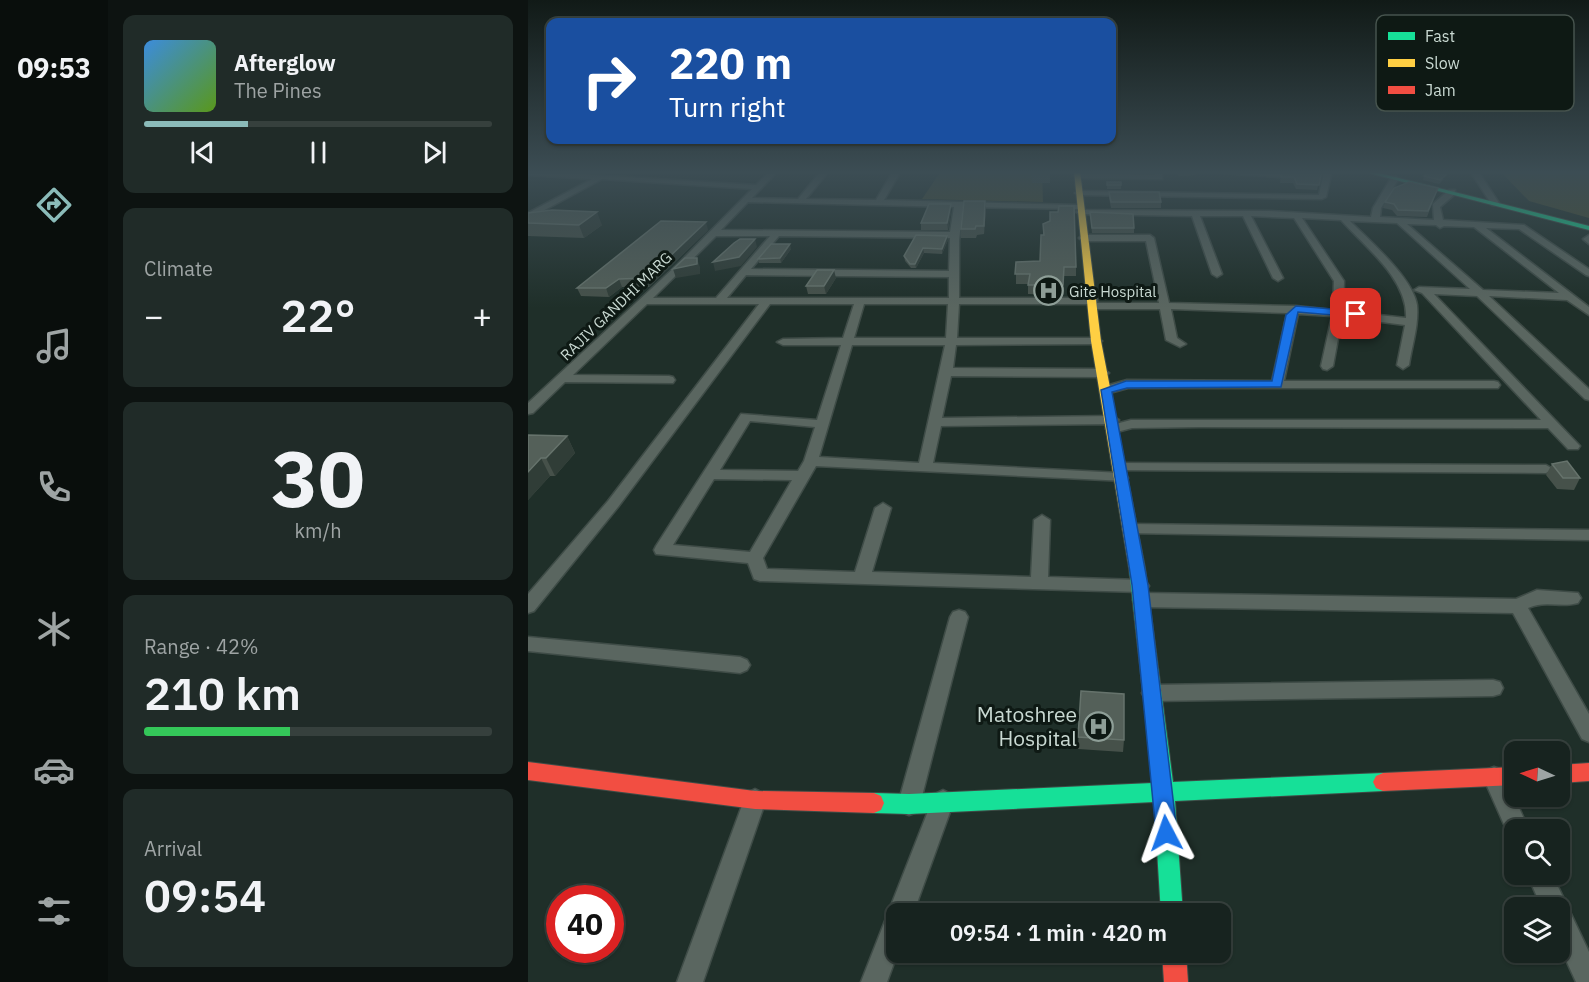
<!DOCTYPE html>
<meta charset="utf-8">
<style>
body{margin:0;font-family:"IBM Plex Sans",sans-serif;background:#202b28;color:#f1f3f6;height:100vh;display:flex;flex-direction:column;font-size:22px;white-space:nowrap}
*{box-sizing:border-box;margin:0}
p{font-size:20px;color:#9ea4a4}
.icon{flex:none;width:33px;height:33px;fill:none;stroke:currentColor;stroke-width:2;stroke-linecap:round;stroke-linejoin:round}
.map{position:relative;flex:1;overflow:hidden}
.drawer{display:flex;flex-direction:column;gap:15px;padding:15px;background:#0d1311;width:420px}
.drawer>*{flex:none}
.top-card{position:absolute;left:18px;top:18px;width:570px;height:126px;border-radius:12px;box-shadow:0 2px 4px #0004,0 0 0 2px #36403d;background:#1a4fa0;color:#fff;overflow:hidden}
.needle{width:39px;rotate:274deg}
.fabs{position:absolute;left:976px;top:741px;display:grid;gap:12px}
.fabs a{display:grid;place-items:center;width:66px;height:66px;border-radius:12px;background:#17231f;box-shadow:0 2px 4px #0004,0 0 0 2px #36403d;font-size:30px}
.speed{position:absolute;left:18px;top:885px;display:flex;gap:12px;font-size:30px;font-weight:700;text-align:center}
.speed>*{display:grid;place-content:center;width:78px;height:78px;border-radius:50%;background:#17231f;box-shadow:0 2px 4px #0004,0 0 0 2px #36403d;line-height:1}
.speed .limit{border:9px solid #d22;background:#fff;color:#111}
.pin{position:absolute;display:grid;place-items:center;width:51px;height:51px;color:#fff;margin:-26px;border-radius:12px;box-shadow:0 3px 9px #0006}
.me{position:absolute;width:66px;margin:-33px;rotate:356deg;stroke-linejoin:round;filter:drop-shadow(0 0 4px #0008)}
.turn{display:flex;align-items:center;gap:21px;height:126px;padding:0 24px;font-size:27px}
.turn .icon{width:78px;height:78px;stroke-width:2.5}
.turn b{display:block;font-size:42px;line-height:51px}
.big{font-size:45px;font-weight:600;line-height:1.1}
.drawer .tile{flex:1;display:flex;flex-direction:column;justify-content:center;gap:9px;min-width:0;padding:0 21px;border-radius:12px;background:#202b28}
.drawer .dial{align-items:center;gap:0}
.dial b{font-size:78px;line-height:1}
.song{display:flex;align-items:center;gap:18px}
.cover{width:72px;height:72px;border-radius:9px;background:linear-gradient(135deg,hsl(210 70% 55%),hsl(90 70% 35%))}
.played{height:6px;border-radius:3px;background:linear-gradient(90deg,#8bbbb9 30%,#36403d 30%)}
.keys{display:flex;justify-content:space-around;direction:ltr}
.heat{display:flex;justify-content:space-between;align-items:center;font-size:33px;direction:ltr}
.charge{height:9px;border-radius:4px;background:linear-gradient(90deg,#34c759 42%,#36403d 0)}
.trip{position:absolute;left:358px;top:903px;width:345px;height:60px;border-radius:12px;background:#17231f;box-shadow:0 2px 4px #0004,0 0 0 2px #36403d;font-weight:600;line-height:60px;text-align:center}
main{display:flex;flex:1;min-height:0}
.tab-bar{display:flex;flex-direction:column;width:108px;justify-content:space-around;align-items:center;background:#090e0c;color:#9ea4a4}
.tab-bar .icon{width:42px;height:42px}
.tab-bar .on{color:#8bbbb9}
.tab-bar b{font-size:27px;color:#f1f3f6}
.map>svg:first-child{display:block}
.green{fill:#494e31}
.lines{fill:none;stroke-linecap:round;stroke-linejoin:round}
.street-casing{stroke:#3f4c47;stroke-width:3}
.fast-casing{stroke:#3f4c47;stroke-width:2}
.slow-casing{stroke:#3f4c47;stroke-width:2}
.jam-casing{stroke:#3f4c47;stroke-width:2}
.street{fill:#5a6660;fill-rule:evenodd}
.fast{fill:#16e098;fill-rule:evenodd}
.slow{fill:#ffcf43;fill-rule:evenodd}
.jam{fill:#f24e42;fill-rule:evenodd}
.wall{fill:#46514a}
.shaded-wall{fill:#303d37}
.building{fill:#546059;stroke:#66736c;stroke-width:1.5}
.route{fill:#1a73e8;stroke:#114b97;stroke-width:1.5}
.labels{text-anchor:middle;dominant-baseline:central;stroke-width:6;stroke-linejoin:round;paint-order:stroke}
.far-poi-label{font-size:15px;fill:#c9d9d2;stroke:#0e1914;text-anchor:start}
.far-street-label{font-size:15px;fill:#c9d9d2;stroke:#0e1914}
.near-poi-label{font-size:21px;fill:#c9d9d2;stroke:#0e1914;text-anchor:end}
.key{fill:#0e1914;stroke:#46534d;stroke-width:1.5}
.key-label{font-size:16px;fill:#c9d9d2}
</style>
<main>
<nav class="tab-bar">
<b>09:53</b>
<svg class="icon on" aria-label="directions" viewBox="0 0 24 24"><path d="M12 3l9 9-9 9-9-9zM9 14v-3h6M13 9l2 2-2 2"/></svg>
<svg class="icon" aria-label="music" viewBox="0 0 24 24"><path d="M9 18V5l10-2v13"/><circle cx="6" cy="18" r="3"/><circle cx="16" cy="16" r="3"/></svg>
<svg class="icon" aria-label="phone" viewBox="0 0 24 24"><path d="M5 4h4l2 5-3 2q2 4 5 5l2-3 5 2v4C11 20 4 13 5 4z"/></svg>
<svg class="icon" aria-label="climate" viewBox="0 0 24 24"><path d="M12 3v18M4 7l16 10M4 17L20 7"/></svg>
<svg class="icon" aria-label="car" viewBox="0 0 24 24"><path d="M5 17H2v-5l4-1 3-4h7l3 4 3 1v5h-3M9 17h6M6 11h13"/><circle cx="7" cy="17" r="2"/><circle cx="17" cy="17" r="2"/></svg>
<svg class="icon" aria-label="filters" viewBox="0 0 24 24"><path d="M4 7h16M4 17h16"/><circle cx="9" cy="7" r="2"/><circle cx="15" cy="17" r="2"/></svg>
</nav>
<section class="drawer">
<div class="tile">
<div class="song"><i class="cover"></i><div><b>Afterglow</b><p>The Pines</p></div></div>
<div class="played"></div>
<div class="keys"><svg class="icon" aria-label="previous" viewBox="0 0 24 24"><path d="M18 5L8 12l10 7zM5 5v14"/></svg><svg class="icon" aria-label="pause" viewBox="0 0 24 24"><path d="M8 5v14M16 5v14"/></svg><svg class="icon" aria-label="next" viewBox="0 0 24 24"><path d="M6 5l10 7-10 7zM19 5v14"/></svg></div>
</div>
<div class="tile"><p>Climate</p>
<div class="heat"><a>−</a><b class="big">22°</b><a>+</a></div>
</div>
<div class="tile dial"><b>30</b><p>km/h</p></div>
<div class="tile"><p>Range · 42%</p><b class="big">210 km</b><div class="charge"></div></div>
<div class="tile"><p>Arrival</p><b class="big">09:54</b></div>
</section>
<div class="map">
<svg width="1061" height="982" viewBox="0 0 1061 982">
<rect width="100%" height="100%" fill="#1f2f29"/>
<g class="green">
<polygon points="413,171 514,171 515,202 394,199"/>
<polygon points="972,171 1061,171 1061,218 1001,201"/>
</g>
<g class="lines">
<defs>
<g id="street">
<path d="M0 171 228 185 242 171H250L224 198 270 199 293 171H301L278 199 348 200 365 171H373L356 200 550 205 554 207 550 209 435 207 431 240V298H565L569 299V303H631L618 241H555L551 238 555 235H622L626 238 641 303 768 306 805 310 806 281 766 218 723 216 755 278 750 281 745 278 715 216H672L694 274 689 277 684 274 664 216 552 214 548 212 552 210 741 211 843 217 845 208 863 178 867 176 871 178 853 208 852 217 906 220 905 204 921 190H927V194L912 207 915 220 996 225 1061 269V276L1058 275 991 229 958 228 1061 307V315L1039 300 961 296 1061 389V400L1057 399 949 296 906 294 1052 446 1050 449H1040L1020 428 671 427 604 428 585 433 580 432 578 429 580 426 603 420H1013L894 293 886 290 891 287 942 289 869 223 822 221C841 240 885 278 889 305 891 325 884 345 881 365L875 369 869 365 877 325 814 317 805 366 799 370 795 369 793 366 804 316 770 314 756 381H966L970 382 972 385 970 388H600L578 394 574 393 572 390 574 387 599 380 744 381 759 313 643 309 649 338 658 344 652 347 638 340 632 309H565L561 308V304H431L429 338H568L574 341 568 344 428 345 425 368 575 369 581 373 575 377 423 376 414 418 584 416 591 420 584 424 413 426 405 463 593 473 598 475 600 478 598 481 288 466 235 558 239 569 327 572 347 508 355 503 363 508 344 572 503 577 506 520 514 515 522 520 520 577 612 580 618 582 621 586 618 590 612 592 232 581 226 579 220 563 128 554 126 550 128 546 213 414 289 420 313 345H255L249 342 255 339 315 338 326 304H242L90 507 6 611 0 613V594L80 501 231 304H119L45 375 141 376 145 377 147 380 145 383 37 382 5 413 0 414V403L150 264 224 189 74 179 0 219V213L64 179 0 175ZM220 202 426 207 422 232 193 230ZM774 218 813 220C837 247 880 279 878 318L815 311 816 281ZM879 224 908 225 912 228 916 226 946 227 1031 293 955 290ZM188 236H242L188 298H125ZM251 236 422 238 421 271 223 269ZM218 275 421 277V298H199ZM336 304H420L418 338H326ZM324 345H417L391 463 291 457ZM222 421 287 427 276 461 270 471 192 470ZM186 479 264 480 222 552 145 545Z"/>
<polygon points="626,171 634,171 634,179 550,178 546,176 550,174 627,175"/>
<polygon points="690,171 772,171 751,177 694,173"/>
<polygon points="796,171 804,171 798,197 794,199 551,195 547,193 551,191 791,195"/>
<polygon points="942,171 950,171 971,203 970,205 964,205"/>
<polygon points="1061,235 1061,244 1055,239"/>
<polygon points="592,463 1018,465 1025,469 1018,473 587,470 585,467"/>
<polygon points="603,524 1061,530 1061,540 597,533 595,529 597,525"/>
<path d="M1009 590 1050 593 1053 598 1050 603C1033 608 1017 600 1000 608L1061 714V742L1054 739 985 613 614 607 608 605 605 600 608 595 614 593 988 599Z"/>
<polygon points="431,610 437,612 440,617 392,804 389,812 381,815 373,812 370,804 422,617 425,612"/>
<polygon points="0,637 212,657 219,660 222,665 219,670 212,673 0,651"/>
<polygon points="965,680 972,682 975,688 972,694 965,696 624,701 617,699 614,693 617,687 624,685"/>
<polygon points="966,767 974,770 1001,830 987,830 987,840 982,838 955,777 958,770"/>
<polygon points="227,789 235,793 238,800 175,982 149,982 216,800 219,793"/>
<polygon points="415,790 423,794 426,801 385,914 369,914 370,952 359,982 333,982 404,801 407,794"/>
<polygon points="999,874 1024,874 1061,952 1061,982 1048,982 1032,947 1032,908 1014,908"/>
</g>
<g id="fast">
<polygon points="833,171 843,171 1061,226 1061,230"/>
<polygon points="609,563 614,564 617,568 645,782 855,773 862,776 865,782 862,788 855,791 647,801 655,914 633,914 626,802 381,814 346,813 339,810 336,803 339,796 346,793 381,794 625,783 601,568 604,564"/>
</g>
<polygon id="slow" points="546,171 552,171 573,341 617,568 614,572 604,572 601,568 563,341"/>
<g id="jam">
<polygon points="0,762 227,791 346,793 353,796 356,803 353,810 346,813 227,809 0,780"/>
<polygon points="1061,763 1061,781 1032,783 1032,765"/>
<polygon points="987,767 987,785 855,791 848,788 845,782 848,776 855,773"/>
<polygon points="634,952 658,952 660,982 636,982"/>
</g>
</defs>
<use href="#street" class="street-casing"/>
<use href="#fast" class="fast-casing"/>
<use href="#slow" class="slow-casing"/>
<use href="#jam" class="jam-casing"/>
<use href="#street" class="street"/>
<use href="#fast" class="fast"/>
<use href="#slow" class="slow"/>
<use href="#jam" class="jam"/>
</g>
<g class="wall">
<polygon points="503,171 522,171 522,183 504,183"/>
<rect x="556" y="171" width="14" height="1"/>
<polygon points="647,171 668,171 668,175 651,176"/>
<polygon points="794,171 789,190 768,189 765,183 752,183 753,174"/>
<polygon points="896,176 916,179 911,184 895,180"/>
<polygon points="579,182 593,185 593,189 579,189"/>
<polygon points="910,188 899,217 869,216 864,210 855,208 857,202"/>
<polygon points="581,192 633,202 633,208 583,208 581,198"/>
<polygon points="458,210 456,234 449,235 448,238 433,238 433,229"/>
<polygon points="423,211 420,230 393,230 393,223"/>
<polygon points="562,212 606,228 606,233 564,233"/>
<polygon points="0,213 74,225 56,238 0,236"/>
<polygon points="515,224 548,267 548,276 536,276 535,295 500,294 500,284 488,284 488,262 512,261 515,235"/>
<polygon points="180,230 121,287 94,287 81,297 53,296 49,288"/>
<polygon points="388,235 420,240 414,254 396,253 388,268 383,268 377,261 376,256"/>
<polygon points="263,249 253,263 231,263 230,259"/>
<polygon points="308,278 298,294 280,294 278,286"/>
<polygon points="0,435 39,436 47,453 27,476 22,476 0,500"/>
<polygon points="1024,464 1052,478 1046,490 1029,489 1018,475"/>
<polygon points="553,691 596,740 595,752 550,749"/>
</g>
<g class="shaded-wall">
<polygon points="457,201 458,210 456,234 456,226"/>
<polygon points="423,204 423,211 420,230 419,223"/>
<polygon points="69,212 74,225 56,238 51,225"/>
<polygon points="178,222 180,230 121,287 119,278"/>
<polygon points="419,236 420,240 414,254 414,249"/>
<polygon points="227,239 229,247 213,266 187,271 185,262"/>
<polygon points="262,244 263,249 253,263 252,258"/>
<polygon points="395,248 396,253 388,268 387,264"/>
<polygon points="169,258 172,267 172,274 148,278 145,269"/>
<polygon points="306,270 308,278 298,294 296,286"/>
<polygon points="91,279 94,287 81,297 78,288"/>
<polygon points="39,436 47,453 27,476 18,458"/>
<polygon points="13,458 22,476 0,500 0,472"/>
</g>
<g class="building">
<polygon points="760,171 794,171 791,185 769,184 766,177 753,177 753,174"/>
<polygon points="901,172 918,175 912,180 896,176"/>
<rect x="579" y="182" width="14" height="3"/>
<polygon points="881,182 910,188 900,211 870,210 866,204 857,202 866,188"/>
<polygon points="581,192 631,192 633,202 583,202"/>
<polygon points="436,201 457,201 456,226 448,226 447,229 433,229"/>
<polygon points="401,204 423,204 419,223 393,223"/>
<polygon points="531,206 546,206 548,267 536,267 535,285 500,285 502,274 487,274 488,262 512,261 513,235 516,235 515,224 522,221 522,212 530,212"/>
<polygon points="24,210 69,212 51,225 0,223 0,213"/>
<polygon points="562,212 605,214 606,228 564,228"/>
<polygon points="133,221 178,222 119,278 91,279 78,288 49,288"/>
<polygon points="388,235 419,236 414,249 395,248 387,264 382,264 376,256"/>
<polygon points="212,239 227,239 211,257 185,262 206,243"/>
<polygon points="243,244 262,244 252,258 230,259"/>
<polygon points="157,258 169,258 169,264 145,269"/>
<polygon points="289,270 306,270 296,286 278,286"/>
<polygon points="0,435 39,436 18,458 13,458 0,472"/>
<polygon points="1039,461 1052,478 1035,478 1024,464"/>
<polygon points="553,691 596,694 596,740 550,737"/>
</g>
<linearGradient id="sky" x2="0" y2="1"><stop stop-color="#111a17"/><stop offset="0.56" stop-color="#3c4d54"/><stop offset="1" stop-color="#3c4d54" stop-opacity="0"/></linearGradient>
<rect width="1061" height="308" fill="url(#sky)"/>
<polygon class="route" points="768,306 828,311 832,314 828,317 770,312 753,387 599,388 584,392 620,585 649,833 646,841 638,844 631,841 628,833 604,585 573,390 598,381 744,381 758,315"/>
<defs>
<symbol id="hospital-ring" viewBox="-11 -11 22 22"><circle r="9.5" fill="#0e1914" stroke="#8e9e97" stroke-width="1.5"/><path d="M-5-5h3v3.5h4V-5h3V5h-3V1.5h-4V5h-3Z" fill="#8e9e97"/></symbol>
</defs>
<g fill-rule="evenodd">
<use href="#hospital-ring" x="504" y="274" width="33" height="33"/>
<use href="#hospital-ring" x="554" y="710" width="33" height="33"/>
</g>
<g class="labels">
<g class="far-poi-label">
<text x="541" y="291">Gite Hospital</text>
</g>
<g class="far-street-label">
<text transform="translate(88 306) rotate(-44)">RAJIV GANDHI MARG</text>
</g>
<g class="near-poi-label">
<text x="549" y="714">Matoshree<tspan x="549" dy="24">Hospital</tspan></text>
</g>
</g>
<rect x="848" y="15" width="198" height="96" rx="9" class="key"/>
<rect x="860" y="32" width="27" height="8" fill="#16e098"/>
<rect x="860" y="59" width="27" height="8" fill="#ffcf43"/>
<rect x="860" y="86" width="27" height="8" fill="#f24e42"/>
<g class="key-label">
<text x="897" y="42">Fast</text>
<text x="897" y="69">Slow</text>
<text x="897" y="96">Jam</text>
</g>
</svg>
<div class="fabs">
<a><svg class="needle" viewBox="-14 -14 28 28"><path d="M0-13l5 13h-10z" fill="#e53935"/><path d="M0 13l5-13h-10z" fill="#9ea4a4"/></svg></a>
<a><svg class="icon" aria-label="search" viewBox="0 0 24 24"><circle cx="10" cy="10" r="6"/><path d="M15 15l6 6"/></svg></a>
<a><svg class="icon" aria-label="layers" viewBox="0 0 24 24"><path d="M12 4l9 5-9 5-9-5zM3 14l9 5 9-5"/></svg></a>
</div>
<div class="speed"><div class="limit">40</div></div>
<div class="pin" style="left:828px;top:314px;background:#d93025"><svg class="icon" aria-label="arrive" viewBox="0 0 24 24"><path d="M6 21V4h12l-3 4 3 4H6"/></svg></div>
<svg class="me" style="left:638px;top:833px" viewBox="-20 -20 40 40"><path d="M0-17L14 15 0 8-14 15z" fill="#1a73e8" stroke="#fff" stroke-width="4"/></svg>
<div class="trip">09:54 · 1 min · 420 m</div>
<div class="top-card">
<div class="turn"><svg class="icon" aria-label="right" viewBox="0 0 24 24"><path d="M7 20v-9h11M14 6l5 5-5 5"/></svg><div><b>220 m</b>Turn right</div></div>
</div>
</div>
</main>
